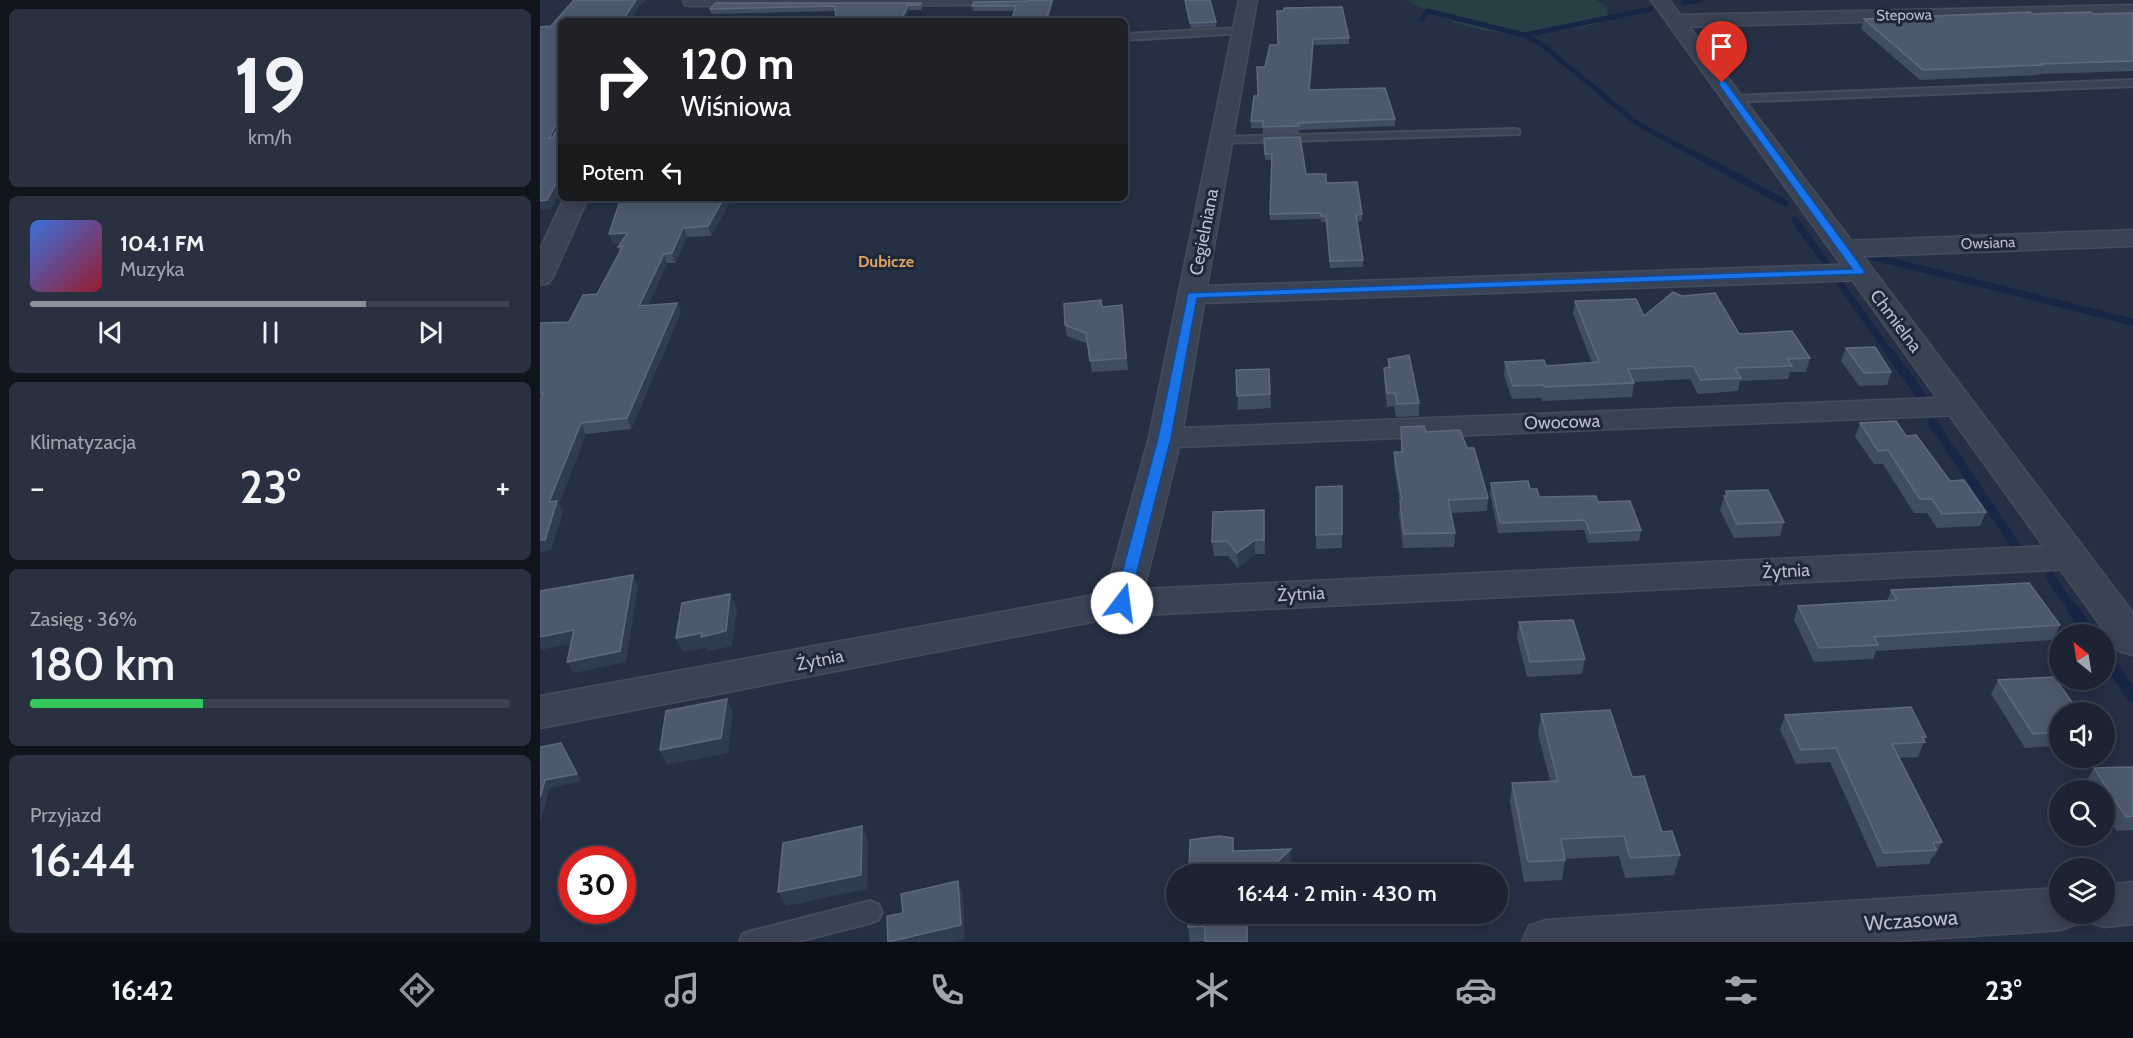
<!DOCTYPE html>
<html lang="pl">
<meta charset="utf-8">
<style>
body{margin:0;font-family:Cabin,sans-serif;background:#293040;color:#f1f3f6;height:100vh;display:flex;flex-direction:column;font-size:22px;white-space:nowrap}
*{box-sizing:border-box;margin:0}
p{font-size:20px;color:#a0a4ac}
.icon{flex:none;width:33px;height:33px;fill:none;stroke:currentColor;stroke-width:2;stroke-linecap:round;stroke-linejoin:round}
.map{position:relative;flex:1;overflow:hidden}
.side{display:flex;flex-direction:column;gap:9px;padding:9px;background:#0f141d;width:540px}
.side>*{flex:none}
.banner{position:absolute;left:18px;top:18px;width:570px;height:183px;border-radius:9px;box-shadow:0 3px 15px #0003,0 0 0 2px #3a414f;background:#202124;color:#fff;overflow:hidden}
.needle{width:39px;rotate:330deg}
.buttons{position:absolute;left:1509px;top:624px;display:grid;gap:12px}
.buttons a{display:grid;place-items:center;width:66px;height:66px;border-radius:50%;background:#1c2434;box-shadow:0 3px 15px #0003,0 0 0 2px #3a414f;font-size:30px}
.speed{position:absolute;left:18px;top:846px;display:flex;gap:12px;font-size:30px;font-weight:700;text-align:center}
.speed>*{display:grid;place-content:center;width:78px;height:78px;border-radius:50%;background:#1c2434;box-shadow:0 3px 15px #0003,0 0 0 2px #3a414f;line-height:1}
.speed .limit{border:9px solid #d22;background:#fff;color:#111}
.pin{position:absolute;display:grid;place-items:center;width:51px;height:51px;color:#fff;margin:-62px -26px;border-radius:50% 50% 50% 0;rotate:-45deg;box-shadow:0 0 6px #0007}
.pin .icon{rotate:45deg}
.me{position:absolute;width:66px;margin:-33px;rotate:15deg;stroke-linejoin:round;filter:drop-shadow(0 0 4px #0008)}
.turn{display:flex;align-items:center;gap:21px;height:126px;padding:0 24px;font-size:27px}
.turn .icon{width:78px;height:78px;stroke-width:2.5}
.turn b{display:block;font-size:42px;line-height:51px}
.then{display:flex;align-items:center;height:57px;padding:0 24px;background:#0003;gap:12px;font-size:22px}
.big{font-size:45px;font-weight:600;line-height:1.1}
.side .widget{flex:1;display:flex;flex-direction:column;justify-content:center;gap:9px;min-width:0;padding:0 21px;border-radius:9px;background:#293040}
.side .dial{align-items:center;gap:0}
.dial b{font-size:78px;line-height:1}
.song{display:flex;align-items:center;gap:18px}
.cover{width:72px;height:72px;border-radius:9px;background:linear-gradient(135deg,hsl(220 70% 55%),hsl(350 70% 35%))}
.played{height:6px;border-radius:3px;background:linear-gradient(90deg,#8c9099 70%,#3a414f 70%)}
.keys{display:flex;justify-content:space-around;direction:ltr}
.heat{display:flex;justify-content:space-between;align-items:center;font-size:33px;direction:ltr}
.charge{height:9px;border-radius:4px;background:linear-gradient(90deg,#34c759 36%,#3a414f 0)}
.trip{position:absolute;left:626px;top:864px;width:342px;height:60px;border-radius:30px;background:#1c2434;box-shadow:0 3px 15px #0003,0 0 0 2px #3a414f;font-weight:600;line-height:60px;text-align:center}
.tabs{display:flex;height:96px;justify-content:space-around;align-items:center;background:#0b0e15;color:#a0a4ac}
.tabs .icon{width:42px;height:42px}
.tabs .active{color:#8c9099}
.tabs b{font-size:27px;color:#f1f3f6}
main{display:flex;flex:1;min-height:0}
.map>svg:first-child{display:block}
.green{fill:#274046}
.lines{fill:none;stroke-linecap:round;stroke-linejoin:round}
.stream-far3{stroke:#172644;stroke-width:5}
.stream-far2{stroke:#172644;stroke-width:7}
.stream-far1{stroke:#172644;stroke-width:9}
.stream{stroke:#172644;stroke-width:12}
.service-casing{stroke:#444c5d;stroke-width:4}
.minor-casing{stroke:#444c5d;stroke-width:3}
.tertiary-casing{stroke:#444c5d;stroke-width:3}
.service{fill:#3a4354;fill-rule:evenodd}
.minor{fill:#3a4354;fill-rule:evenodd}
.tertiary{fill:#3a4354;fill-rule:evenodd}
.wall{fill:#404d63}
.shaded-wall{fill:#303c52}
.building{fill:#4d596e;stroke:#5e697d;stroke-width:1.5}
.route{fill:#1a73e8;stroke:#114b97;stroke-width:1.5}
.labels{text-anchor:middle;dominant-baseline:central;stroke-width:6;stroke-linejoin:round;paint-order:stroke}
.far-street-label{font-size:15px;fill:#b8becd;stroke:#1f2839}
.far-neighbourhood-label{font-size:16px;font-weight:bold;fill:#dda263;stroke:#1f2839}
.street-label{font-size:18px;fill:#b8becd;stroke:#1f2839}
.near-street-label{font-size:21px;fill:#b8becd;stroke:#1f2839}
</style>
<main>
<section class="side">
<div class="widget dial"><b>19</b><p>km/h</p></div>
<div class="widget">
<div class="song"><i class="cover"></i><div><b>104.1 FM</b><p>Muzyka</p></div></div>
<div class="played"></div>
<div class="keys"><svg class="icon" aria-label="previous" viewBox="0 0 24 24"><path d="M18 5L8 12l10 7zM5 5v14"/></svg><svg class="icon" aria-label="pause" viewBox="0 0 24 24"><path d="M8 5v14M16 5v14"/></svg><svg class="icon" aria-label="next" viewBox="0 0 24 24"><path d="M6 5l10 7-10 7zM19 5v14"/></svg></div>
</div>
<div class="widget"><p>Klimatyzacja</p>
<div class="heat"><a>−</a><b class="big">23°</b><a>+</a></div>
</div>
<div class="widget"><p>Zasięg · 36%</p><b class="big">180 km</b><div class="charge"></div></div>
<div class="widget"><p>Przyjazd</p><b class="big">16:44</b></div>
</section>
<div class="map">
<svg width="1593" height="942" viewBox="0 0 1593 942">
<rect width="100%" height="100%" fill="#253045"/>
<path class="green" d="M867 0H1056L1067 7 1068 19C1055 26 1041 27 1027 29 976 38 935 34 888 11 881 7 874 5 867 0Z"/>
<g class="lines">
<g class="stream-far3">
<polyline points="1143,3 1159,0"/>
<polyline points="882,19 888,11 984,35 1001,44 1098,124 1157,156"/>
<polyline points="984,35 1111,9"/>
</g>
<g class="stream-far2">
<polyline points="1155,154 1245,203"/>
<polyline points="1255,220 1288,266"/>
<polyline points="1334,257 1593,322"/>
<polyline points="1301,285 1352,356"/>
</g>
<g class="stream-far1">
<polyline points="1351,354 1382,397"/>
<polyline points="1392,422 1476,546"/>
<polyline points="1510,577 1535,612"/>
</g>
<g class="stream">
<polyline points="1534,611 1550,634"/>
<polyline points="1564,655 1593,696"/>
</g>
<defs>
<g id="service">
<polygon points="701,28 706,31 704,33 585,40 585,34"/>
<polygon points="1593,80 1593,86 1193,102 1188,99 1193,96"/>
<polygon points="975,129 979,130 979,134 681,143 675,140 681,137"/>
<polygon points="330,901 338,904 342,912 338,920 330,923 255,942 200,942 203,934 212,931"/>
</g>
<g id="minor">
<polygon points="143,0 490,0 487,4 481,5 151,6 145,5"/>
<polygon points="699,0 717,0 667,286 1320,264 1329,266 1333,272 1329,278 1320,280 664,303 643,428 1419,397 1430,399 1434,406 1430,413 1419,415 639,447 604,589 1531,545 1544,548 1549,557 1544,566 1531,569 582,616 0,728 0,696 566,593 609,438"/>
<polygon points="1593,5 1593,15 1136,27 1130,25 1127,21 1130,17 1136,15"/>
<polygon points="24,198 48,198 13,277 9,283 0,285 0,249"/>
<polygon points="1593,230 1593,246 1304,257 1295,254 1291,249 1295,244 1304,241"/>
<polygon points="1593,882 1593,924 1564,927 1547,921 1544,914 1564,914 1564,885"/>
<polygon points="1520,888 1520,914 1542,914 1537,924 1520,930 1343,942 982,942 989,926 1006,920"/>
</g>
<polygon id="tertiary" points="1111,0 1129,0 1593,613 1593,655 1579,651"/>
</defs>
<use href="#service" class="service-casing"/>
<use href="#minor" class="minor-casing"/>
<use href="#tertiary" class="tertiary-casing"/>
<use href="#service" class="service"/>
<use href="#minor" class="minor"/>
<use href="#tertiary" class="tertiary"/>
</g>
<g class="wall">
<polygon points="488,0 514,0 508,21 474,11 433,11 432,6 487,1"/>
<polygon points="645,0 670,0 676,22 676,27 651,28"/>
<polygon points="381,3 382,8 381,10 369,10 364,21 296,21 295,11 171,14 170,9"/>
<polygon points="737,11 809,38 809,44 774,45 770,90 855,119 855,126 759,130 759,133 723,134 723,128 711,128 711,121 725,67 738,45"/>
<polygon points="1593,13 1593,71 1499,74 1499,75 1380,80 1321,29 1324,19 1493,14 1553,14"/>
<polygon points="724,138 766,174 786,183 822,214 822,221 817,221 823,260 823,267 790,268 786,222 781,222 781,219 730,220 732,160 725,160"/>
<polygon points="81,198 192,198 171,236 147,237 135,263 127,263 108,305 137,303 141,312 91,429 46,434 19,503 23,511 11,550 0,552 0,323 29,322 57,294 80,252 78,247 81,243 73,244"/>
<polygon points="1035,301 1104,316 1199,334 1270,358 1266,372 1250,372 1248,379 1200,381 1198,391 1158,394 1150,379 1094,382 1094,383 1092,397 1002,401 1002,398 972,399 964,375 965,362 1006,366 1052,363 1033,314"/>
<polygon points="582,305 588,370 552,372 548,344 527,336 525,325 562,307"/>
<polygon points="1306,348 1351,372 1347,385 1319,386 1301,361"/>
<polygon points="848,359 879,403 879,416 856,417 854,406 847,407 844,381 844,368 848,367"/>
<polygon points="729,369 731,408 698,410 696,370"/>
<polygon points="1320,423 1366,436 1410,481 1446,512 1440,526 1397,528 1387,513 1374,513 1343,464 1334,464 1315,437"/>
<polygon points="861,427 886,432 948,498 947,511 911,513 915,533 914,547 863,548 859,514 860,503 854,465 854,452 861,452"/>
<polygon points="951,483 990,489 999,497 1058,502 1101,530 1099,541 1048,543 1044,530 958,533 950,493"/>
<polygon points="802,486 802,548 776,549 776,487"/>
<polygon points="1186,491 1244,522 1240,536 1194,538 1180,510"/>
<polygon points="724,510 725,554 715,554 698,568 688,556 674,556 672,542"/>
<polygon points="1351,590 1520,625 1513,640 1336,651 1333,659 1274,662 1254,620 1258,606 1347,601"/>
<polygon points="979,622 1045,659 1042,674 987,677 977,637"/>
<polygon points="1458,680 1520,712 1520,746 1485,748 1451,694"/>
<polygon points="1001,714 1092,777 1122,832 1140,855 1134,875 1085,878 1079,856 1025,859 1022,880 984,882 970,803 972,783 1010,781 998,734"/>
<polygon points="1245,715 1386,737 1378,757 1359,758 1402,842 1394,857 1392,857 1389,864 1337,867 1290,762 1256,764 1240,730"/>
<polygon points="1593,767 1593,830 1577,831 1564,813 1564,790 1550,790 1545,783 1554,768"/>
<polygon points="708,914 708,942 665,942 665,941 650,942 648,927"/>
</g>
<g class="shaded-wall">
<polygon points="96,0 107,0 100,5 90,21 82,21"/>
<polygon points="512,0 514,0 508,21 506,21"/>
<polygon points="368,5 369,10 364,21 361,21"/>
<polygon points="21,116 21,131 12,146 9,138"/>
<polygon points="20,174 21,189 11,209 0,210 0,201"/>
<polygon points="184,198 192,198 171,236 168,226"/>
<polygon points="143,228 147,237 135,263 132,253"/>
<polygon points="88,233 92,242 73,244 69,234"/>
<polygon points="124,254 127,263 103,316 99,306"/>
<polygon points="137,303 141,312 91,429 87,418"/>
<polygon points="41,423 46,434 19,503 23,511 11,550 0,552 0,540 9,502"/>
<polygon points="715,540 715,554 698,568 697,553"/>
<polygon points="93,575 98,586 86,662 34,673 27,662"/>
<polygon points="190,594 197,608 192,646 168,651 166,648 143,652 136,638"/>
<polygon points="34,630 41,642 0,650 0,637"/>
<polygon points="187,699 193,713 188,753 127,765 120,750"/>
<polygon points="21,743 42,781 10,788 0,823 0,798 5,780"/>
<polygon points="322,826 328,841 327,889 246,906 238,892"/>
<polygon points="751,849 751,864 740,874 724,874"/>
<polygon points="418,881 423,895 425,939 413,942 350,942"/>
<rect x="707" y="914" width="1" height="28"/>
</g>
<g class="building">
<polygon points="34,0 96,0 82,21 21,21 21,116 9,138 13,137 21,122 21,174 7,200 0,201 0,27 11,26"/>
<polygon points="488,0 512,0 506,21 471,21 476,6 432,6 434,2 487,1"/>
<polygon points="645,0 670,0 676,22 650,23"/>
<polygon points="176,3 381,3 380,5 368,5 361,21 296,21 295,6 170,9"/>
<polygon points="802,7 809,38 773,39 769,90 845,88 855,119 758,123 759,126 723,127 723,121 711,121 714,96 718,96 717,67 725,67 730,45 738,45 737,11 744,11 744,8"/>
<polygon points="1490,12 1493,14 1550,12 1553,14 1593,13 1593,61 1501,64 1502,65 1383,70 1324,19"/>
<polygon points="760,137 766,174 786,174 786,183 817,182 822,214 816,215 823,260 790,261 786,216 781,216 781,213 730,214 732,154 725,154 724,138"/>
<polygon points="81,198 184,198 168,226 143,228 132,253 124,254 99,306 137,303 87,418 41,423 9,502 17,501 5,540 0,540 0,401 3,393 0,394 0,323 29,322 43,295 57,294 83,246 78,247 88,233 69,234"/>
<polygon points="1133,292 1142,296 1175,293 1199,334 1252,331 1270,358 1247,359 1252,366 1195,368 1201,378 1161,380 1153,366 1088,369 1094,383 1004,387 1004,385 973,386 965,362 1004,360 1006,366 1059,362 1035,301 1096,299 1104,316"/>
<polygon points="561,300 562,307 582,305 586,358 550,361 546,333 525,325 524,304"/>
<polygon points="1335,347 1351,372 1324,373 1306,348"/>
<polygon points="869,355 879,403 857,404 855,393 847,393 844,368 850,367 848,359"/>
<polygon points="729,369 730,394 697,396 696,370"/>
<polygon points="1356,421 1366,436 1376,435 1410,481 1424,480 1446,512 1402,514 1392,499 1380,499 1348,450 1338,451 1320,423"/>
<polygon points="884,426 886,432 920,430 927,448 934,448 948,498 908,500 915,533 864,534 860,501 862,501 854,452 862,452 861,427"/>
<polygon points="988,481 990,489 997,489 999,497 1056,496 1058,502 1090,501 1101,530 1050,533 1045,520 960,523 951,483"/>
<polygon points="802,486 802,534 776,535 776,487"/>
<polygon points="1228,490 1244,522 1197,524 1184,496 1188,496 1186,491"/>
<polygon points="724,510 724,540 715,540 697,553 687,541 672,542 673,512"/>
<polygon points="93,575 80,651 27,662 34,630 0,637 0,591"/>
<polygon points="1489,583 1520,625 1334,637 1338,645 1279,648 1258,606 1357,600 1351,590"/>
<polygon points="190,594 186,631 161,637 162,633 136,638 142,603"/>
<polygon points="1033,620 1045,659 990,662 979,622"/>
<polygon points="1514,677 1539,712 1520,712 1520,732 1493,734 1458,680"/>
<polygon points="187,699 181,738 120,750 126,711"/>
<polygon points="1371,707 1386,737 1382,737 1385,742 1352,744 1402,842 1393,843 1396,850 1344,853 1296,748 1261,750 1245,715"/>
<polygon points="1070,710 1092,777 1104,776 1122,832 1132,831 1140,855 1090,858 1084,836 1021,839 1025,860 988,862 972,783 1018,781 1001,714"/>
<polygon points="21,743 37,774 5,780 0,798 0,747"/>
<polygon points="1593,767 1593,816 1586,817 1554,768"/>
<polygon points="322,826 321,875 238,892 243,843"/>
<polygon points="679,836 693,838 693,851 751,849 724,874 649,874 650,840"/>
<polygon points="418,881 421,925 348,942 347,916 363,913 361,894"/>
<polygon points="649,914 707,914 707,942 665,942 665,926 648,927"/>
</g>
<polygon class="route" points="1179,81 1185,81 1324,270 1324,274 657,298 631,438 589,603 587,607 576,607 574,603 618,438 648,293 1312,269 1179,85"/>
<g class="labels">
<g class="far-street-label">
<text transform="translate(1364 15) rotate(-1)">Stepowa</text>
<text transform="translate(1448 243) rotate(-2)">Owsiana</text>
</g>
<g class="far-neighbourhood-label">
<text x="346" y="261">Dubicze</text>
</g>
<g class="street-label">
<text transform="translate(664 232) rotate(-79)">Cegielniana</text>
<text transform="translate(1356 321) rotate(53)">Chmielna</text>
<text transform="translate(1022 422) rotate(-2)">Owocowa</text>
<text transform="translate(1246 571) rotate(-3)">Żytnia</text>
<text transform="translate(761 594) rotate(-3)">Żytnia</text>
<text transform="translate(280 660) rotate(-11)">Żytnia</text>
</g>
<g class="near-street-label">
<text transform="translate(1371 920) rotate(-4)">Wczasowa</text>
</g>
</g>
</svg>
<div class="buttons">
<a><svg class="needle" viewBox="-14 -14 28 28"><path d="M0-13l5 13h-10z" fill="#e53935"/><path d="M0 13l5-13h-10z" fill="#a0a4ac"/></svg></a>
<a><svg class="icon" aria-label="sound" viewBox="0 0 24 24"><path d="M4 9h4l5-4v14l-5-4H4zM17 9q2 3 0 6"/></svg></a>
<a><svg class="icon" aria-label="search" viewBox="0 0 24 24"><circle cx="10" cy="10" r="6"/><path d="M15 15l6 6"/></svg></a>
<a><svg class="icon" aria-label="layers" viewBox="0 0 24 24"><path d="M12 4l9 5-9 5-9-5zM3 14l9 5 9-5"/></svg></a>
</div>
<div class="speed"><div class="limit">30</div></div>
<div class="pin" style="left:1182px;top:83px;background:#d93025"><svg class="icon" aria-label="arrive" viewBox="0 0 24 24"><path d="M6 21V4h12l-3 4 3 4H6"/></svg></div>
<svg class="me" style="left:582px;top:603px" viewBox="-20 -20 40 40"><circle r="19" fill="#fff"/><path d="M0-13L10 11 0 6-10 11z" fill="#1a73e8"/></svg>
<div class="trip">16:44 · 2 min · 430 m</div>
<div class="banner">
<div class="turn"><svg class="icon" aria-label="right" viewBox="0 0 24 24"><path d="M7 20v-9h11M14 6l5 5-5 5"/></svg><div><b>120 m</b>Wiśniowa</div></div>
<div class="then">Potem<svg class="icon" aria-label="left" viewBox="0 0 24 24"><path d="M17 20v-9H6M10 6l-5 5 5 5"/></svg></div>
</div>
</div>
</main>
<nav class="tabs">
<b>16:42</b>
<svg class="icon active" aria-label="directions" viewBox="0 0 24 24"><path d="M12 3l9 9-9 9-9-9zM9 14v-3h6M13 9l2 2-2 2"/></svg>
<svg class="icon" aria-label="music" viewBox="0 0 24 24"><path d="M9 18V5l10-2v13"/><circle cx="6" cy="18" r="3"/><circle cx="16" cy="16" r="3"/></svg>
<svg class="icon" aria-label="phone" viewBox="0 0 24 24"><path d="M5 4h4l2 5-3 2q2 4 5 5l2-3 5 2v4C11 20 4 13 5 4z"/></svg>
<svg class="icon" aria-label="climate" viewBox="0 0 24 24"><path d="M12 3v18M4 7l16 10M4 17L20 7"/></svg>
<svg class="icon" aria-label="car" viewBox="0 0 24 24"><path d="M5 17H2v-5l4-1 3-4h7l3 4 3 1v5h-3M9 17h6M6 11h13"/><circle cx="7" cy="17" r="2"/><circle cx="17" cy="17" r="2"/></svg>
<svg class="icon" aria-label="filters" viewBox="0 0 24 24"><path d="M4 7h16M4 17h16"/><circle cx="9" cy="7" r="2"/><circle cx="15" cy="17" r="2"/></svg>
<b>23°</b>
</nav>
